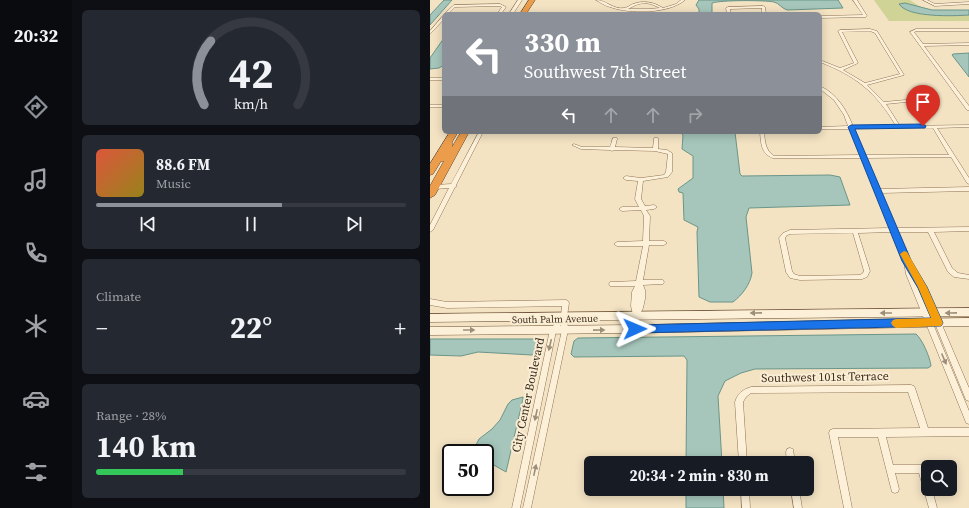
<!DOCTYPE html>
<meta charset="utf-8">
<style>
body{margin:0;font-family:"Source Serif 4",serif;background:#242831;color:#f1f3f6;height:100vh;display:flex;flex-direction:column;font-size:15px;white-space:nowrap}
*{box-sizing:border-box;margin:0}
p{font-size:13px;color:#9ea1a6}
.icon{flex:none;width:22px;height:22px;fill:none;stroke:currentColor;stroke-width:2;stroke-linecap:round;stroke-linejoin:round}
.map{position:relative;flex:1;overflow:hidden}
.side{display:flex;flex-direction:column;gap:10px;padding:10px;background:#0d0f14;width:358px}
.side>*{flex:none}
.top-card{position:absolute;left:12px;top:12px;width:380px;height:122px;border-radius:6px;box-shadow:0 2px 10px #0003;background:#8c9099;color:#fff;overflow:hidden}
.buttons{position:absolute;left:491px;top:460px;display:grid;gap:8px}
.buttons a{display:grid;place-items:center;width:36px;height:36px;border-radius:6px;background:#171b24;box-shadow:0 2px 10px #0003;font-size:20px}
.speed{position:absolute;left:12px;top:444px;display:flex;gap:8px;font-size:20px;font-weight:700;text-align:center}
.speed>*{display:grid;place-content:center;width:52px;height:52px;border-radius:50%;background:#171b24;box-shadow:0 2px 10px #0003;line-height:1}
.speed .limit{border:2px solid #111;border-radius:6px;background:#fff;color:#111}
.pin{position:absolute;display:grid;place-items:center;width:34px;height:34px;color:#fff;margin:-41px -17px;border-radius:50% 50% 50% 0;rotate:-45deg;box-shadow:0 0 4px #0007}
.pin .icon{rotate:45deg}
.me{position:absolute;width:44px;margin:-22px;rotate:89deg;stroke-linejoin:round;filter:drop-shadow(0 0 3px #0008)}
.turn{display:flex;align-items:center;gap:14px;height:84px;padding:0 16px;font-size:18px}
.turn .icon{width:52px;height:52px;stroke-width:2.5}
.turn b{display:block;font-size:28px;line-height:34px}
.lanes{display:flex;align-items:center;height:38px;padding:0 16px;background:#0003;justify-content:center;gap:20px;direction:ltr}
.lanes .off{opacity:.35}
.big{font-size:30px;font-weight:700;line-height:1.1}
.side .widget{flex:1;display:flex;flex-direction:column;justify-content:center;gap:6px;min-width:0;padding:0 14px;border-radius:6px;background:#242831}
.side .dial{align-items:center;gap:0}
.dial svg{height:104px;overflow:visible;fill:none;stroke:#363941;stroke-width:7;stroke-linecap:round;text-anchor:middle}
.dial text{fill:#f1f3f6;stroke:none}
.song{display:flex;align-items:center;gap:12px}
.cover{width:48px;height:48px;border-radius:6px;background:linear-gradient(135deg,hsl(10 70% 55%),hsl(50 70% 35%))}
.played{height:4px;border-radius:2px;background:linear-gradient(90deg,#8c9099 60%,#363941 60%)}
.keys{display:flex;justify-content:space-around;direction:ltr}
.heat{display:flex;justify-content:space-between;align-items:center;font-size:22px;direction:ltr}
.charge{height:6px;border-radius:3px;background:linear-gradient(90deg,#34c759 28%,#363941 0)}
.trip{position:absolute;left:154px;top:456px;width:230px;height:40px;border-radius:6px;background:#171b24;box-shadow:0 2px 10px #0003;font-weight:700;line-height:40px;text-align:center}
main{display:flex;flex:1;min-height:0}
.dock{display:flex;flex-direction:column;width:72px;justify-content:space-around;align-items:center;background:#090b0e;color:#9ea1a6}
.dock .icon{width:28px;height:28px}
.dock .current{color:#8c9099}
.dock b{font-size:18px;color:#f1f3f6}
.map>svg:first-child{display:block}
.green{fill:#cfd395}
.water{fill:#a6c6bb;stroke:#6b9589}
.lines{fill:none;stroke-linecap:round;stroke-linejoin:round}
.street-casing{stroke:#907357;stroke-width:1}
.secondary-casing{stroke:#72543a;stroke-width:1}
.highway-casing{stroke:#5e412c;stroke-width:1}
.street{fill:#fcf0d8;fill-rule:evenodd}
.secondary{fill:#fcf0d8;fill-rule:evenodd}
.highway{fill:#ec9d4b;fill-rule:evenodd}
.oneway{fill:#9d8e7a}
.route{fill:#1a73e8;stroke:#114b97}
.slow{fill:#f59e0b}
.labels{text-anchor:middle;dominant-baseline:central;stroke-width:4;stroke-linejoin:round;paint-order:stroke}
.street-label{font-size:10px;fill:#3e2c1d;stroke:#f9edd4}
.near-street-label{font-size:12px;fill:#3e2c1d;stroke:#f9edd4}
</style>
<main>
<nav class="dock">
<b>20:32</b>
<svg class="icon current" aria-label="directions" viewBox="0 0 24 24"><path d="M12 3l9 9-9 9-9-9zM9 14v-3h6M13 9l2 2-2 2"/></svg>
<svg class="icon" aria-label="music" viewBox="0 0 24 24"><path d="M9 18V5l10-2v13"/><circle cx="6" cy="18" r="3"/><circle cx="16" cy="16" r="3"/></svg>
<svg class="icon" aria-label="phone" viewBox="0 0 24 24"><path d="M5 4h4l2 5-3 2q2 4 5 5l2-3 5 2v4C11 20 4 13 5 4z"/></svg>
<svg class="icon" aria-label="climate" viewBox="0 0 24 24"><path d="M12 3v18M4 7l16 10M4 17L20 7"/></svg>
<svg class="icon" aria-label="car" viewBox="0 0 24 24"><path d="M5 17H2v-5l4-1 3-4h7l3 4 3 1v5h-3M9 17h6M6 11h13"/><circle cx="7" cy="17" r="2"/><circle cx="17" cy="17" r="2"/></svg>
<svg class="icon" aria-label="filters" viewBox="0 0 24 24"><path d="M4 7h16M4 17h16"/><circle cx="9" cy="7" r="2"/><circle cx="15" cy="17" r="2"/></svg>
</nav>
<section class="side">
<div class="widget dial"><svg viewBox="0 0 100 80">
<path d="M14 69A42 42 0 1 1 86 69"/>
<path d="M14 69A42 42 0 0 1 19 20" stroke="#8c9099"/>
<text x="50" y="56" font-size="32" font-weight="700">42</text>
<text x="50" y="72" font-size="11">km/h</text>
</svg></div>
<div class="widget">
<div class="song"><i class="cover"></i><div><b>88.6 FM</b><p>Music</p></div></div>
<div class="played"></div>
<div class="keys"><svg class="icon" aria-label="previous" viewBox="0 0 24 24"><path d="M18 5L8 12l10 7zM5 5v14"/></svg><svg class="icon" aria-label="pause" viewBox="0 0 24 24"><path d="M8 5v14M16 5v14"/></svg><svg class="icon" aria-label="next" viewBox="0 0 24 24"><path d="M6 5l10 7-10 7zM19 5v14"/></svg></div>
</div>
<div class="widget"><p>Climate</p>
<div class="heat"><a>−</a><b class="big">22°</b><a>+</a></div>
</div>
<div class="widget"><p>Range · 28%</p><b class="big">140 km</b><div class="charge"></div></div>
</section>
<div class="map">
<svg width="539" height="508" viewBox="0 0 539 508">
<rect width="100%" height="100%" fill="#f3e3c3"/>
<polygon class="green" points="444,0 480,0 492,8 502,10 539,10 539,21 459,21"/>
<g class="water">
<polygon points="14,0 22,0 0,25 0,15"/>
<path d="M269 0H408L413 8 357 10C351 8 349 3 344 2 334 0 291 0 282 3V14H269V9L266 5Z"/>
<path d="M475 3 502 10H539V15C524 16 478 18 469 4Z"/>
<polygon points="14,38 14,65 9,68 0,69 0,58"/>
<polygon points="539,53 539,77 522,55 523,54"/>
<path d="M250 132H305L310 174 312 176 400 175 410 177 420 205 319 208 316 217 322 273C320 285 312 295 303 302H280L269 297 267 232 268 227 254 220 253 193 249 192 248 189 263 178V156L252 149 253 135Z"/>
<path d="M486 334C492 339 500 357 501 366L498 368 325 369 311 373 295 381 288 396 292 463H256L257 360 254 356 144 357 141 354 144 341 148 338Z"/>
<polygon points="0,339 106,339 110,341 108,352 102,355 48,352 31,356 0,355"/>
<polygon points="93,397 93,399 76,472 55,460 55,453 42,453 49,439 62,429 70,420 78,404 82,400"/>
<polygon points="256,489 293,489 294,508 256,508"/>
</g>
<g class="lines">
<defs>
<g id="street">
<polygon points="88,0 92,0 83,14 79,14"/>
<path d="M166 0C176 0 184 10 194 8 197 8 200 5 203 4 213 0 224 2 233 8L246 4 251 0H255C239 14 199 14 180 7 175 6 171 3 166 0ZM214 3 221 4 230 8 219 9H198L206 5Z"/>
<polygon points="423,0 427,0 437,16 436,17 390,18 390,16 433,15"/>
<polygon points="493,0 497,0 505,4 539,2 539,4 505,6"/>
<polygon points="70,4 76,7 71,14 67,14 72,7 69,6 25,7 18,14 14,14 24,5"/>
<polygon points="333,6 335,7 336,14 332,14 332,8 300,9 301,14 297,14 296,8 298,7"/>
<polygon points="13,16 14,16 14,19 0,34 0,31"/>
<path d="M440 29 447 31 474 75 437 85 454 102 486 99 488 100 486 101 456 104 470 126 539 125V127L507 128 539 178V184L537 183 521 157 436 158 450 189 539 187V191L451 193 466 228 539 227V231L504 232 522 268 528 273 539 275V279L524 277 518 272 498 232H468L480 261 503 304 539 388V401L536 400 497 304 487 285 539 411V424L536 423 535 420 476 274 474 262 462 232 428 233 440 271 437 277 432 279 370 280 360 278 356 272 349 238 353 233 360 230 460 228 432 158H343C331 154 331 143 330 132H334C335 141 335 150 344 156L430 155 420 129H390V127L418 126 414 115 404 100 390 89V86C407 94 416 109 423 126H466C446 92 426 76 390 62V60L410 68 424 63 408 31 410 30ZM440 31 445 33 470 74 435 83 413 70 428 63 412 32ZM503 128 519 155H435L424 129ZM423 233 434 271 433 273 430 275 370 276 364 274 362 271 355 238 357 235 361 234Z"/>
<polygon points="486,29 539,29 539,31 487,31 484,32 493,44 539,43 539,45 494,46 539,106 539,110 537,110 480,32"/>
<rect x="0" y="78" width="14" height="2"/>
<rect x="0" y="105" width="14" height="2"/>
<polygon points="49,132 53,132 26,185 27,186 25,187 3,230 0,232 0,225 19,188 5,189 2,187 5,185 21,184"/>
<polygon points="183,138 187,138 187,139 185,147 223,148 224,139 224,138 228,138 228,149 237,150 242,153 242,172 238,177 213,181 211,199 215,206 224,205 227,207 224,209 216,210 220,216 219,241 234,241 237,243 234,245 219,245 213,280 233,280 234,282 233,284 231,284 213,285 215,290 215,299 213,308 209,316 208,329 207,331 205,332 203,331 202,329 203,315 201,306 202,292 205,286 180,286 179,284 180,282 182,282 206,281 213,246 187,246 184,244 187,242 213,241 214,216 211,210 192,211 189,209 192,207 209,207 205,199 208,181 196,180 193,178 196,176 211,178 234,175 236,172 238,154 225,151 184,150 182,151 180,150 151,149 142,145 144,144 152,147 180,147"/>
<polygon points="0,299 17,302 136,300 138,301 139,303 137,316 138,330 101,508 93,508 132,330 131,325 126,331 90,508 82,508 120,330 131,315 132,306 17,308 0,305"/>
<path d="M481 385 484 386 485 388 498 428H539V436L456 437 463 465H492L495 466 498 475V489H502L507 508H499L489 473H465L469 489 468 492 465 493 462 492 448 437H408L422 508H414L399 433 400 430 403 429 490 428 478 392 321 393 316 397 313 402 317 463H309L305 402C308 393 312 390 321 387Z"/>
<polygon points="360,448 363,449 365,463 357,463 356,452 357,449"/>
<polygon points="311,489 319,489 320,508 312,508"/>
<polygon points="361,489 369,489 372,508 364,508"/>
</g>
<g id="secondary">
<polygon points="539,308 539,316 0,322 0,314"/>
<polygon points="539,318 539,326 205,333 0,335 0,327 205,325"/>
</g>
<g id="highway">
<polygon points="99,0 105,0 96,14 90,14"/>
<polygon points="20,132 28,132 22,142 22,147 31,132 39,132 5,195 0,198 0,186 14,161 11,161 3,174 0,175 0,164"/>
</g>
</defs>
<use href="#street" class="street-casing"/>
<use href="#secondary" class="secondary-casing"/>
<use href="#highway" class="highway-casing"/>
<use href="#street" class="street"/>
<use href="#secondary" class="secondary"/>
<use href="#highway" class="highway"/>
</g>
<defs><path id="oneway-solid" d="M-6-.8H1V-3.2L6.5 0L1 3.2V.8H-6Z"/></defs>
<g class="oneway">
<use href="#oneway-solid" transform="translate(326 313) rotate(179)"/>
<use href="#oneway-solid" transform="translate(456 313) rotate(-180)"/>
<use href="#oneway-solid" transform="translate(521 313) rotate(179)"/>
<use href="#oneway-solid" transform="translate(39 330)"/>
<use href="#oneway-solid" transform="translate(169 330) rotate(-1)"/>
<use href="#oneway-solid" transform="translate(120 345) rotate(103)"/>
<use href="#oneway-solid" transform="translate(514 359) rotate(67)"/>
<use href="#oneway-solid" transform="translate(106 415) rotate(102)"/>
<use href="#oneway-solid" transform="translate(105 470) rotate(-78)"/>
</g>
<polygon class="route" points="493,124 496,126 495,128 425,129 481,260 497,287 513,323 511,326 205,333 201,332 200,329 201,326 205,325 501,318 488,288 472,261 418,127 421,125"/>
<polygon class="slow" points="474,251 477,252 497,287 513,323 511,326 466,328 463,326 461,323 463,320 466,319 501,318 488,287 470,254"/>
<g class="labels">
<g class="street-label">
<text transform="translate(125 319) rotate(-1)">South Palm Avenue</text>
</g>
<g class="near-street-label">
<text transform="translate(395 377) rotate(-1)">Southwest 101st Terrace</text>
<text transform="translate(98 395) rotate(-78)">City Center Boulevard</text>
</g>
</g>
</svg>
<div class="buttons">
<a><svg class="icon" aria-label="search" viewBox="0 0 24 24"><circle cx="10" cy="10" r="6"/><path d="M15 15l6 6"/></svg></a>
</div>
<div class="speed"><div class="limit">50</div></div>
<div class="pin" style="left:493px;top:126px;background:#d93025"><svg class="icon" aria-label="arrive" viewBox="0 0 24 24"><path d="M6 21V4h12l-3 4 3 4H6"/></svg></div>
<svg class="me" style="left:205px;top:329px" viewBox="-20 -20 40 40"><path d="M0-17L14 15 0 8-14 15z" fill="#1a73e8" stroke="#fff" stroke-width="4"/></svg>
<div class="trip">20:34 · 2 min · 830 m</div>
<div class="top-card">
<div class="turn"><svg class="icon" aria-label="left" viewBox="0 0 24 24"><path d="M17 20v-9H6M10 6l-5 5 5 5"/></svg><div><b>330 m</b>Southwest 7th Street</div></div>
<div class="lanes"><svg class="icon" aria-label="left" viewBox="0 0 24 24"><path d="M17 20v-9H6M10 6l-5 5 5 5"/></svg><svg class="icon off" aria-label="ahead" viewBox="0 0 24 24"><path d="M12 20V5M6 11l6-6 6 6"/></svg><svg class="icon off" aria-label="ahead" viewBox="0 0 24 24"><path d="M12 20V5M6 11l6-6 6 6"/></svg><svg class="icon off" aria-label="right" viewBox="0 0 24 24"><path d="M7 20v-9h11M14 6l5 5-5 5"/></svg></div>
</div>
</div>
</main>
